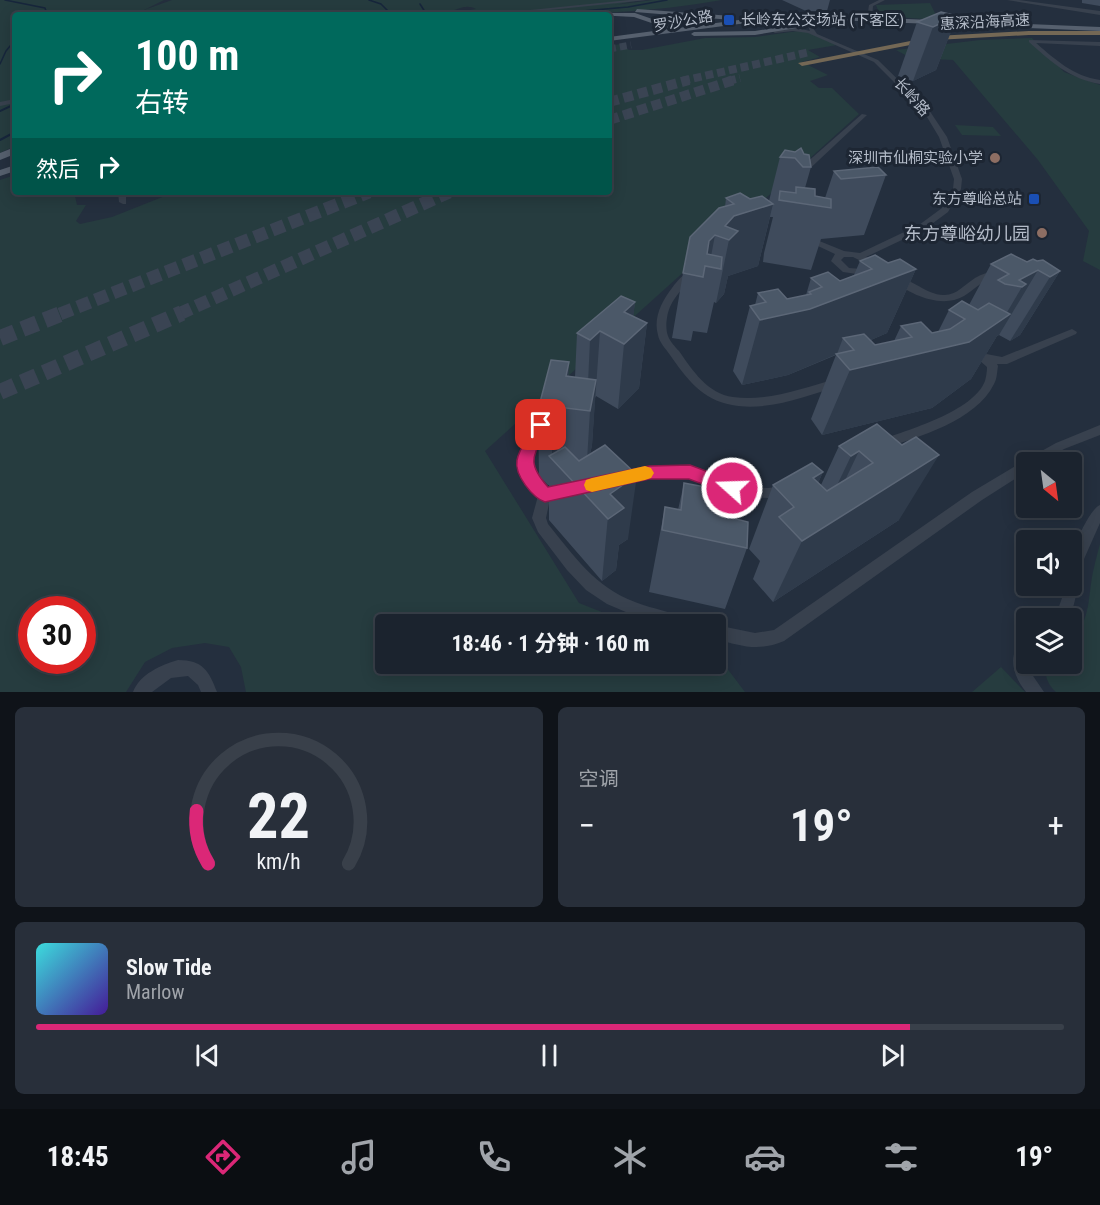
<!DOCTYPE html>
<html lang="zh">
<meta charset="utf-8">
<style>
body{margin:0;font-family:"Roboto Condensed","Noto Sans SC",sans-serif;background:#282f3a;color:#f1f3f6;height:100vh;display:flex;flex-direction:column;font-size:22px;white-space:nowrap}
*{box-sizing:border-box;margin:0}
p{font-size:20px;color:#a0a4aa}
.icon{flex:none;width:33px;height:33px;fill:none;stroke:currentColor;stroke-width:2;stroke-linecap:round;stroke-linejoin:round}
.map{position:relative;height:692px;overflow:hidden}
.details{display:flex;flex-direction:column;gap:15px;padding:15px;background:#0f1319;flex:1}
.details>*{flex:none}
.banner{position:absolute;left:12px;top:12px;width:600px;height:183px;border-radius:6px;box-shadow:0 3px 15px #0003,0 0 0 2px #39404a;background:#00695c;color:#fff;overflow:hidden}
.needle{width:39px;rotate:151deg}
.buttons{position:absolute;left:1016px;top:452px;display:grid;gap:12px}
.buttons a{display:grid;place-items:center;width:66px;height:66px;border-radius:6px;background:#1b232e;box-shadow:0 3px 15px #0003,0 0 0 2px #39404a;font-size:30px}
.speed{position:absolute;left:18px;top:596px;display:flex;gap:12px;font-size:30px;font-weight:700;text-align:center}
.speed>*{display:grid;place-content:center;width:78px;height:78px;border-radius:50%;background:#1b232e;box-shadow:0 3px 15px #0003,0 0 0 2px #39404a;line-height:1}
.speed .limit{border:9px solid #d22;background:#fff;color:#111}
.pin{position:absolute;display:grid;place-items:center;width:51px;height:51px;color:#fff;margin:-26px;border-radius:12px;box-shadow:0 3px 9px #0006}
.me{position:absolute;width:66px;margin:-33px;rotate:290deg;stroke-linejoin:round;filter:drop-shadow(0 0 4px #0008)}
.turn{display:flex;align-items:center;gap:21px;height:126px;padding:0 24px;font-size:27px}
.turn .icon{width:78px;height:78px;stroke-width:2.5}
.turn b{display:block;font-size:42px;line-height:51px}
.then{display:flex;align-items:center;height:57px;padding:0 24px;background:#0003;gap:12px;font-size:22px}
.big{font-size:45px;font-weight:700;line-height:1.1}
.details .widget{flex:1;display:flex;flex-direction:column;justify-content:center;gap:9px;min-width:0;padding:0 21px;border-radius:9px;background:#282f3a}
.details .dial{align-items:center;gap:0}
.dial svg{height:156px;overflow:visible;fill:none;stroke:#39404a;stroke-width:7;stroke-linecap:round;text-anchor:middle}
.dial text{fill:#f1f3f6;stroke:none}
.song{display:flex;align-items:center;gap:18px}
.cover{width:72px;height:72px;border-radius:9px;background:linear-gradient(135deg,hsl(180 70% 55%),hsl(260 70% 35%))}
.played{height:6px;border-radius:3px;background:linear-gradient(90deg,#db2777 85%,#39404a 85%)}
.keys{display:flex;justify-content:space-around;direction:ltr}
.heat{display:flex;justify-content:space-between;align-items:center;font-size:33px;direction:ltr}
.details .tiles{flex:1;display:grid;gap:15px;grid-template-columns:1fr 1fr}
.widget:last-child{grid-column:span 2}
.trip{position:absolute;left:375px;top:614px;width:351px;height:60px;border-radius:6px;background:#1b232e;box-shadow:0 3px 15px #0003,0 0 0 2px #39404a;font-weight:700;line-height:60px;text-align:center}
.tab-bar{display:flex;height:96px;justify-content:space-around;align-items:center;background:#0b0e12;color:#a0a4aa}
.tab-bar .icon{width:42px;height:42px}
.tab-bar .selected{color:#db2777}
.tab-bar b{font-size:27px;color:#f1f3f6}
.map>svg:first-child{display:block}
.green{fill:#263c3f;fill-rule:evenodd}
.lines{fill:none;stroke-linecap:round;stroke-linejoin:round}
.stream-far1{stroke:#17263c;stroke-width:1.5}
.stream{stroke:#17263c;stroke-width:2}
.major-tunnel{stroke:#3a4453;stroke-width:7;stroke-dasharray:7 4;stroke-linecap:butt}
.highway-tunnel-far3{stroke:#3a4453;stroke-width:8;stroke-dasharray:8 4;stroke-linecap:butt}
.highway-tunnel-far2{stroke:#3a4453;stroke-width:10;stroke-dasharray:10 5;stroke-linecap:butt}
.highway-tunnel-far1{stroke:#3a4453;stroke-width:13;stroke-dasharray:13 6;stroke-linecap:butt}
.highway-tunnel{stroke:#3a4453;stroke-width:16;stroke-dasharray:16 8;stroke-linecap:butt}
.minor{fill:#38414e;fill-rule:evenodd}
.major{fill:#56606e;fill-rule:evenodd}
.highway{fill:#746855;fill-rule:evenodd}
.wall{fill:#3f4b5c}
.shaded-wall{fill:#2f3b4b}
.building{fill:#4b5868;stroke:#5c6777;stroke-width:1.5}
.route{fill:#db2777;stroke:#8e194d;stroke-width:1.5}
.slow{fill:#f59e0b}
.transit-dot{fill:#1a4fb4;stroke:#1d2633;stroke-width:2}
.education-dot{fill:#8d6e63;stroke:#1d2633;stroke-width:2}
.labels{text-anchor:middle;dominant-baseline:central;stroke-width:6;stroke-linejoin:round;paint-order:stroke}
.far-poi-label{font-size:15px;fill:#b4bcc9;stroke:#1d2633;text-anchor:end}
.far-street-label{font-size:15px;fill:#b4bcc9;stroke:#1d2633}
.poi-label{font-size:18px;fill:#b4bcc9;stroke:#1d2633;text-anchor:end}
</style>
<div class="map">
<svg width="1100" height="692" viewBox="0 0 1100 692">
<rect width="100%" height="100%" fill="#242f3e"/>
<g class="green">
<path d="M0 0H164L144 10 172 0H641L614 5 653 0H722C639 15 556 15 472 15L470 10 476 9C468 4 458 8 450 12H460L467 15H52L54 10 35 15H15V146L0 153Z"/>
<polygon points="930,3 936,15 1006,18 1019,22 1000,24 880,16 876,5"/>
<path d="M798 31 807 32 837 45 808 50 820 57 802 62 828 75 810 81 819 88H832L859 114 485 451 579 603 632 624H386V663H716V657L720 659 745 692H246L241 667 229 647 205 643 172 648 145 662 126 692H0V180L15 175V192H74L77 205H86L76 221 80 224 112 217 175 192H609V46L620 44 629 50H642L705 38 755 37ZM32 609H82V660H32Z"/>
<polygon points="1032,38 1064,72 1100,85 1100,270 1083,261 1089,231 1038,160 953,60 911,58 896,50 980,40"/>
<polygon points="955,125 993,127 1001,136 962,135"/>
<path d="M1100 544V692H1056C1047 684 1044 674 1046 663H1071V639C1090 622 1088 600 1092 577 1094 566 1097 555 1100 544Z"/>
<polygon points="1001,667 1025,692 972,692"/>
</g>
<g class="lines">
<g class="stream-far1">
<polyline points="5,0 45,8 46,11 41,15"/>
<polyline points="369,0 381,4 388,11 404,15"/>
<polyline points="420,4 427,15"/>
<polyline points="537,15 628,7 667,0"/>
<polyline points="0,64 6,51 15,40"/>
</g>
<g class="stream">
<polyline points="0,111 15,104"/>
<polyline points="0,140 15,132"/>
</g>
<polyline class="major-tunnel" points="609,49 631,45"/>
<g class="highway-tunnel-far3">
<polyline points="682,81 810,52"/>
<polyline points="728,81 740,78"/>
</g>
<g class="highway-tunnel-far2">
<polyline points="609,102 689,80"/>
<polyline points="609,120 734,80"/>
</g>
<g class="highway-tunnel-far1">
<polyline points="60,314 369,192"/>
<polyline points="179,314 449,192"/>
</g>
<g class="highway-tunnel">
<polyline points="0,338 63,313"/>
<polyline points="0,392 182,313"/>
</g>
<g class="minor">
<polygon points="629,0 647,0 501,15 482,15"/>
<polygon points="879,0 885,0 873,6 872,18 867,19 869,5"/>
<polygon points="1007,0 1019,0 1100,11 1100,15"/>
<path d="M824 21 826 24 813 28 817 34 878 60 929 110 947 137 962 179 961 189 948 212 925 229 866 257 872 260 875 267 864 275 843 272 831 261 835 254 803 239 807 236 844 251 860 253 919 225 942 208 953 189 954 179 939 137 924 112 874 62 808 33 793 31 775 33 772 31 793 27 810 31 808 26ZM844 257H853L865 263V266L862 269 849 268 841 260Z"/>
<path d="M1029 40 1100 42V46L1036 43C1056 60 1073 76 1100 80V84C1070 79 1051 62 1029 42Z"/>
<polygon points="15,99 15,103 0,106 0,102"/>
<polygon points="862,114 867,115 803,175 797,175 797,171"/>
<polygon points="118,192 126,192 126,204 123,204 119,202"/>
<path d="M692 270 697 273C685 287 670 298 667 318 666 323 666 331 668 336 670 341 675 347 679 351 692 370 708 394 733 397 767 402 803 388 836 379L840 380 842 383 840 386C806 396 767 412 732 405 702 400 686 378 670 355 666 349 659 342 658 335 653 318 662 301 672 288 677 281 684 273 692 270Z"/>
<path d="M997 270 1000 271 1002 273 1000 275C983 279 978 287 964 296 942 309 910 295 893 280L895 278C909 276 926 295 943 295 956 296 964 285 975 278 982 274 989 272 997 270Z"/>
<path d="M1072 329 1077 332 1076 334 1007 364H997L998 366C997 372 997 379 994 384 976 421 918 437 882 449L878 447 876 444 878 441C907 430 973 412 985 381 986 377 987 372 987 367L979 360 967 358 966 355 967 352 971 351 1002 357Z"/>
<path d="M544 416 548 417 550 420C535 451 522 459 548 489L562 487 567 488 568 492 567 496 550 499 546 518 548 524C574 556 595 587 635 602 653 609 672 612 689 619L692 624H656L647 621 607 604 586 590 567 570 538 532 532 518 538 496C510 462 521 452 540 417Z"/>
<path d="M1100 425V435L1064 449 1043 462H1026V472L982 500 784 641C758 652 741 646 716 639V625L755 633 774 630 972 492 1022 462 1027 461 1029 458 1056 443Z"/>
<polygon points="649,467 690,467 744,487 768,488 785,486 790,487 791,491 790,495 768,498 744,497 690,477 649,477 625,483 621,482 619,478 621,474"/>
<path d="M1100 505V523L1076 577 1071 579C1071 571 1070 562 1072 554 1075 543 1090 509 1100 505Z"/>
<path d="M1071 579 1074 580C1079 593 1074 605 1069 618H1055L1062 598V585H1071Z"/>
<path d="M1026 641V663H1028L1029 670 1044 692H1026C1016 679 1009 664 1016 648Z"/>
<path d="M178 660C203 660 209 671 217 692H201L198 685 188 676 171 678 152 692H133C140 674 161 665 178 660Z"/>
</g>
<g class="major">
<polygon points="637,9 732,16 735,18 732,20 635,12"/>
<polygon points="599,13 635,13 678,28 739,20 809,15 1100,27 1100,31 809,19 739,24 609,41 609,37 669,29 634,17 596,15"/>
<polygon points="812,22 814,25 755,35 694,36 691,34 694,32 755,31"/>
<polygon points="15,147 15,154 0,160 0,153"/>
<polygon points="15,165 15,171 0,176 0,170"/>
</g>
<polygon class="highway" points="1029,31 1100,31 1100,35 1029,35 936,40 802,66 798,63 936,36"/>
</g>
<g class="wall">
<polygon points="782,0 830,0 827,11 806,11"/>
<polygon points="1082,0 1100,0 1100,6 1082,3"/>
<polygon points="957,16 936,70 913,81 898,76 917,22"/>
<polygon points="785,150 811,167 805,188 815,196 825,198 834,171 886,175 864,235 821,239 811,270 763,262 764,253 773,217 770,217 758,266 728,276 724,294 716,303 714,302 707,333 693,331 691,341 672,338 683,273 725,207 726,198 769,201 780,157"/>
<polygon points="860,261 888,263 916,269 887,333 871,340 875,345 894,341 901,326 932,333 938,332 949,310 969,305 991,264 1027,262 1060,271 1020,335 1010,341 999,335 997,336 971,379 932,408 822,435 811,419 836,355 788,375 742,385 733,371 750,306 755,305 758,293 787,299 806,295 811,278 840,281 854,275"/>
<polygon points="635,302 633,316 647,323 639,388 618,409 596,396 595,398 592,445 590,454 628,539 619,545 616,570 602,581 549,520 549,485 548,485 539,476 538,410 568,376 575,377 577,333"/>
<polygon points="877,424 899,520 773,602 753,579 760,561 749,549 773,485 823,472 818,483 821,485 839,446"/>
<polygon points="684,483 736,519 747,548 725,609 649,592 665,507 678,510"/>
</g>
<g class="shaded-wall">
<polygon points="957,16 936,70 913,81 933,27"/>
<polygon points="773,204 758,266 728,276 724,294 716,303 729,240 725,226 734,216"/>
<polygon points="715,235 709,267 705,266 709,241"/>
<polygon points="916,269 887,333 852,348 843,338 837,354 788,375 742,385 760,320"/>
<polygon points="1038,270 999,335 997,336 971,379 932,408 822,435 850,370 1003,319 1022,287 1019,280"/>
<polygon points="1060,271 1020,335 1010,341 1050,277"/>
<polygon points="635,302 631,338 647,323 639,388 618,409 624,344 624,312"/>
<polygon points="600,331 592,445 586,477 590,411 587,405 590,340"/>
<polygon points="569,362 568,409 566,376"/>
<polygon points="558,407 557,465 552,459 552,421"/>
<polygon points="859,451 828,516 820,521 851,456"/>
<polygon points="939,455 899,520 773,602 802,541"/>
<polygon points="823,472 795,534 813,478"/>
<polygon points="637,475 628,539 619,545 616,570 602,581 610,494"/>
</g>
<g class="building">
<polygon points="941,12 957,16 933,27 917,22"/>
<polygon points="801,148 804,154 809,155 811,167 803,167 795,158 780,157 785,150 795,152"/>
<polygon points="878,167 886,175 841,179 834,171"/>
<polygon points="796,187 815,189 815,196 831,199 831,208 779,200 780,191 796,193"/>
<polygon points="740,193 750,199 762,196 773,204 734,216 725,226 738,231 729,240 715,235 709,241 707,254 722,257 721,269 705,266 703,277 683,273 690,237 719,208 734,204 726,198"/>
<polygon points="1011,254 1027,262 1033,259 1037,261 1043,260 1060,271 1050,277 1038,270 1019,280 1026,284 1022,287 1005,284 998,280 1009,274 991,264"/>
<polygon points="875,255 888,263 900,259 916,269 810,309 760,320 750,306 766,302 758,293 778,289 787,299 811,294 809,292 822,287 811,278 828,272 840,281 872,269 860,261"/>
<polygon points="621,296 635,302 624,312 647,323 624,344 600,331 590,340 577,333"/>
<polygon points="962,301 978,310 989,303 1010,314 969,342 850,370 836,354 854,350 843,338 864,334 875,345 912,337 901,326 921,322 932,333 950,329 965,319 949,310"/>
<polygon points="551,360 569,362 566,376 596,380 590,411 558,407 555,420 552,421 548,420 538,410"/>
<polygon points="877,424 902,445 916,437 939,455 802,541 779,517 794,507 773,485 812,463 823,472 813,478 827,491 873,463 859,451 851,456 839,446"/>
<polygon points="605,445 637,475 610,494 624,508 608,519 549,456 565,447 579,461"/>
<polygon points="684,483 737,493 736,519 748,522 747,548 662,530 665,507 681,510"/>
</g>
<path class="route" d="M541 419 547 421 549 425C535 455 524 460 548 487L649 466 690 465 738 483 740 488 738 493 732 495 689 479H649L545 502C533 498 514 475 517 460 519 449 529 436 534 425L536 421Z"/>
<polygon class="slow" points="645,466 651,468 654,473 651,478 645,480 592,492 586,490 584,485 586,480 592,478"/>
<g class="transit-dot">
<rect x="723" y="14" width="12" height="12" rx="3"/>
<rect x="1028" y="193" width="12" height="12" rx="3"/>
</g>
<g class="education-dot">
<circle cx="995" cy="158" r="6"/>
<circle cx="1042" cy="233" r="6"/>
</g>
<g class="labels">
<g class="far-poi-label">
<text x="741" y="20" text-anchor="start">长岭东公交场站 (下客区)</text>
<text x="983" y="158">深圳市仙桐实验小学</text>
<text x="1022" y="199">东方尊峪总站</text>
</g>
<g class="far-street-label">
<text transform="translate(683 21) rotate(-10)">罗沙公路</text>
<text transform="translate(985 22) rotate(-3)">惠深沿海高速</text>
<text transform="translate(912 97) rotate(48)">长岭路</text>
</g>
<g class="poi-label">
<text x="1030" y="233">东方尊峪幼儿园</text>
</g>
</g>
</svg>
<div class="buttons">
<a><svg class="needle" viewBox="-14 -14 28 28"><path d="M0-13l5 13h-10z" fill="#e53935"/><path d="M0 13l5-13h-10z" fill="#a0a4aa"/></svg></a>
<a><svg class="icon" aria-label="sound" viewBox="0 0 24 24"><path d="M4 9h4l5-4v14l-5-4H4zM17 9q2 3 0 6"/></svg></a>
<a><svg class="icon" aria-label="layers" viewBox="0 0 24 24"><path d="M12 4l9 5-9 5-9-5zM3 14l9 5 9-5"/></svg></a>
</div>
<div class="speed"><div class="limit">30</div></div>
<div class="pin" style="left:541px;top:425px;background:#d93025"><svg class="icon" aria-label="arrive" viewBox="0 0 24 24"><path d="M6 21V4h12l-3 4 3 4H6"/></svg></div>
<svg class="me" style="left:732px;top:488px" viewBox="-20 -20 40 40"><circle r="17" fill="#db2777" stroke="#fff" stroke-width="3"/><path d="M0-11L8 9 0 5-8 9z" fill="#fff"/></svg>
<div class="trip">18:46 · 1 分钟 · 160 m</div>
<div class="banner">
<div class="turn"><svg class="icon" aria-label="right" viewBox="0 0 24 24"><path d="M7 20v-9h11M14 6l5 5-5 5"/></svg><div><b>100 m</b>右转</div></div>
<div class="then">然后<svg class="icon" aria-label="right" viewBox="0 0 24 24"><path d="M7 20v-9h11M14 6l5 5-5 5"/></svg></div>
</div>
</div>
<section class="details">
<div class="tiles">
<div class="widget dial"><svg viewBox="0 0 100 80">
<path d="M14 69A42 42 0 1 1 86 69"/>
<path d="M14 69A42 42 0 0 1 8 42" stroke="#db2777"/>
<text x="50" y="56" font-size="32" font-weight="700">22</text>
<text x="50" y="72" font-size="11">km/h</text>
</svg></div>
<div class="widget"><p>空调</p>
<div class="heat"><a>−</a><b class="big">19°</b><a>+</a></div>
</div>
<div class="widget">
<div class="song"><i class="cover"></i><div><b>Slow Tide</b><p>Marlow</p></div></div>
<div class="played"></div>
<div class="keys"><svg class="icon" aria-label="previous" viewBox="0 0 24 24"><path d="M18 5L8 12l10 7zM5 5v14"/></svg><svg class="icon" aria-label="pause" viewBox="0 0 24 24"><path d="M8 5v14M16 5v14"/></svg><svg class="icon" aria-label="next" viewBox="0 0 24 24"><path d="M6 5l10 7-10 7zM19 5v14"/></svg></div>
</div>
</div>
</section>
<nav class="tab-bar">
<b>18:45</b>
<svg class="icon selected" aria-label="directions" viewBox="0 0 24 24"><path d="M12 3l9 9-9 9-9-9zM9 14v-3h6M13 9l2 2-2 2"/></svg>
<svg class="icon" aria-label="music" viewBox="0 0 24 24"><path d="M9 18V5l10-2v13"/><circle cx="6" cy="18" r="3"/><circle cx="16" cy="16" r="3"/></svg>
<svg class="icon" aria-label="phone" viewBox="0 0 24 24"><path d="M5 4h4l2 5-3 2q2 4 5 5l2-3 5 2v4C11 20 4 13 5 4z"/></svg>
<svg class="icon" aria-label="climate" viewBox="0 0 24 24"><path d="M12 3v18M4 7l16 10M4 17L20 7"/></svg>
<svg class="icon" aria-label="car" viewBox="0 0 24 24"><path d="M5 17H2v-5l4-1 3-4h7l3 4 3 1v5h-3M9 17h6M6 11h13"/><circle cx="7" cy="17" r="2"/><circle cx="17" cy="17" r="2"/></svg>
<svg class="icon" aria-label="filters" viewBox="0 0 24 24"><path d="M4 7h16M4 17h16"/><circle cx="9" cy="7" r="2"/><circle cx="15" cy="17" r="2"/></svg>
<b>19°</b>
</nav>
